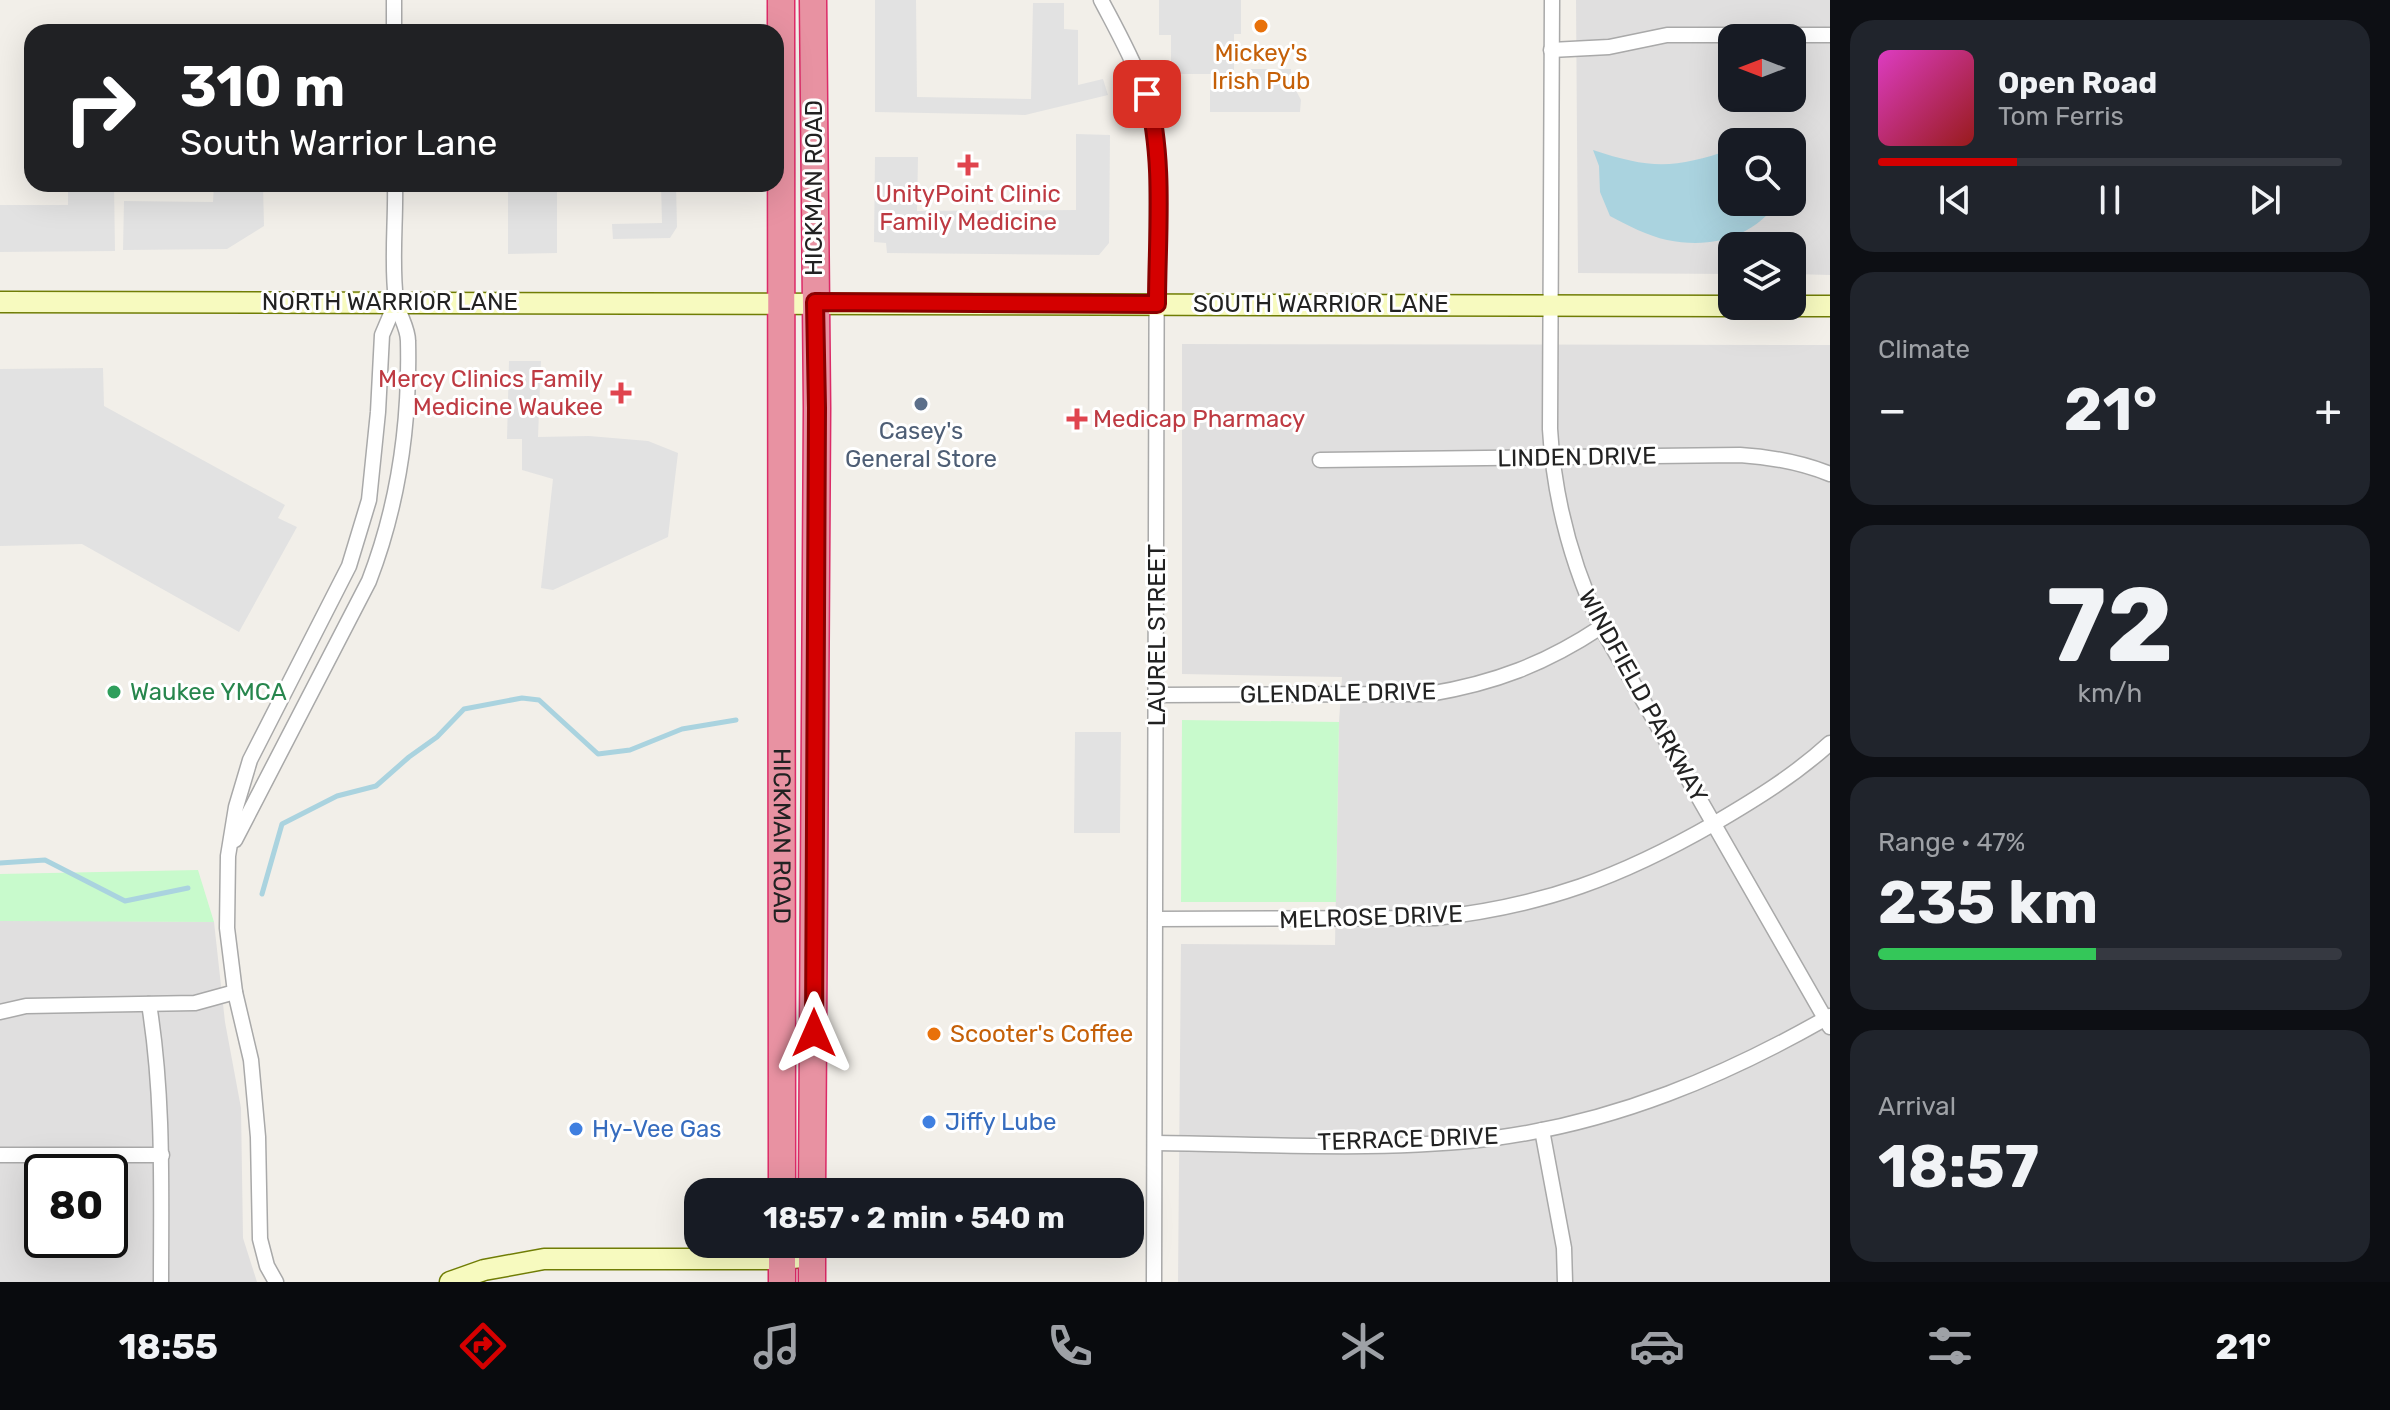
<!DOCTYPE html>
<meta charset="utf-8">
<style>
body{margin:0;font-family:Rubik,sans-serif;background:#20242c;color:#f1f3f6;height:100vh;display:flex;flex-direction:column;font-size:30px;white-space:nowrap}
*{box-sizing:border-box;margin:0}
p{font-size:26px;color:#9ea1a6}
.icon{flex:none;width:44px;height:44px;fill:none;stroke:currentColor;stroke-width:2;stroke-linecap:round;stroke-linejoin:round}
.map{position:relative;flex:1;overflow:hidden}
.panel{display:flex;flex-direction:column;gap:20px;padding:20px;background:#0d0f14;width:560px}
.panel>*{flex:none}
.banner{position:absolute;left:24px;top:24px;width:760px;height:168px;border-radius:24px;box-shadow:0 8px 32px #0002;background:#202124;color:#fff;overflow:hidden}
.needle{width:52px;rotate:270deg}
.buttons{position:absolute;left:1718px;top:24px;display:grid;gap:16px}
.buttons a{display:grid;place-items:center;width:88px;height:88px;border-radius:16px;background:#171b24;box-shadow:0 8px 32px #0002;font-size:40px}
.speed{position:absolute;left:24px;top:1154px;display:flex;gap:16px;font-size:40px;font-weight:700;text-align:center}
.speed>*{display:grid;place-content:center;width:104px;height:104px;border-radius:50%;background:#171b24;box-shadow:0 8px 32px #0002;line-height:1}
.speed .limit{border:4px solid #111;border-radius:12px;background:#fff;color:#111}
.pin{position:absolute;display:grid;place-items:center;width:68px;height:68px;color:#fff;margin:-34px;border-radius:16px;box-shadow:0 4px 12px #0006}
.me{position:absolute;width:88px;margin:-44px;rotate:0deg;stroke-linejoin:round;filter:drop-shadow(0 0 6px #0008)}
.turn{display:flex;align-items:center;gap:28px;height:168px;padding:0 24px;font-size:36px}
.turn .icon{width:104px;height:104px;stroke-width:2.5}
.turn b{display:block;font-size:56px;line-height:68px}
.big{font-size:60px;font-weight:700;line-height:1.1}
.panel .card{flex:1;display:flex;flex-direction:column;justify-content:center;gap:12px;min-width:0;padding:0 28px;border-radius:24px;background:#20242c}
.panel .dial{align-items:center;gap:0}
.dial b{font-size:104px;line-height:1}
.song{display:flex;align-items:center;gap:24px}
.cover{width:96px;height:96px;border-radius:12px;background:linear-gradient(135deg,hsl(310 70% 55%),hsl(0 70% 35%))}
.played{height:8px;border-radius:4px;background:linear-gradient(90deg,#d40000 30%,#363941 30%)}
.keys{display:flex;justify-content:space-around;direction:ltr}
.heat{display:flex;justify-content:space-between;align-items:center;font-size:44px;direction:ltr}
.charge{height:12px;border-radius:6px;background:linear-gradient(90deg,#34c759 47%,#363941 0)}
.trip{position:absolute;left:684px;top:1178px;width:460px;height:80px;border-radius:24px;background:#171b24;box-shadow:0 8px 32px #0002;font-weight:700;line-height:80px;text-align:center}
.tab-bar{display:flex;height:128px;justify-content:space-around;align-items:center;background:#090b0e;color:#9ea1a6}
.tab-bar .icon{width:56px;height:56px}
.tab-bar .selected{color:#d40000}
.tab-bar b{font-size:36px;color:#f1f3f6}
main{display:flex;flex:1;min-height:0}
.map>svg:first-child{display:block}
.residential{fill:#e0dfdf;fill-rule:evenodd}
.park{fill:#c8facc}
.parking{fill:#e2e2e2}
.water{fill:#aad3df}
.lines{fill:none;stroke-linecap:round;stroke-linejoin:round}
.stream{stroke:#aad3df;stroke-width:5}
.street-casing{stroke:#a9a9a9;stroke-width:17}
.secondary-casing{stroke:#707d05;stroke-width:23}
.highway-casing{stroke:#dc2a67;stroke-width:29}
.street{stroke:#fff;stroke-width:14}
.secondary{stroke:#f7fabf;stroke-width:20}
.highway{stroke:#e892a2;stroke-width:26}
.route-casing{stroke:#8a0000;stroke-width:20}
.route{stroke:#d40000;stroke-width:14}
.food-dot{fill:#e8710a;stroke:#fff;stroke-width:3}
.health-dot{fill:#e0444e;stroke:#fff;stroke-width:3}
.service-dot{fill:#5c6f8a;stroke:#fff;stroke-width:3}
.leisure-dot{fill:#2e9e5b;stroke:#fff;stroke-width:3}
.shop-dot{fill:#3f7fe0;stroke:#fff;stroke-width:3}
.labels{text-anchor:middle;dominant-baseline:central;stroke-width:6;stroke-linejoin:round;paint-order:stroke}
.food-label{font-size:24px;fill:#c56008;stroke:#fff}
.street-label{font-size:24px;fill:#222;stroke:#fff}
.health-label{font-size:24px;fill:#be3a42;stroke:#fff}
.service-label{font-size:24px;fill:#4e5e75;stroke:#fff}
.leisure-label{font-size:24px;fill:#27864d;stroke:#fff;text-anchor:start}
.shop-label{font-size:24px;fill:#366cbe;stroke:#fff;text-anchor:start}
</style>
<main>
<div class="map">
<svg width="1830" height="1282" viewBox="0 0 1830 1282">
<rect width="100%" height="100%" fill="#f2efe9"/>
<g class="residential">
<path d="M1576 0H1830V275L1792 274V246H1732V274L1578 273ZM1732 38H1792V98H1732ZM1732 142H1792V202H1732Z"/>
<polygon points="1182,344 1830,345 1830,1282 1178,1282 1181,944 1335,945 1339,722 1342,677 1182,674"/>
<path d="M3 920 214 922 225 1022 241 1108 243 1238 257 1282H0V921ZM42 1172H110V1240H42Z"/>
</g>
<g class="park">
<polygon points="1182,720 1339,722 1336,902 1181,902"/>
<polygon points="198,870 214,922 0,921 0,874"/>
</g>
<g class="parking">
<polygon points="875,0 916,0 917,97 1031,99 1033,3 1064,3 1064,29 1078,30 1078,85 1103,79 1108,95 1025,115 875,112"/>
<polygon points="1159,0 1241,0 1241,34 1234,34 1234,74 1171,74 1171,35 1159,35"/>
<polygon points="1250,69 1291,69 1291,81 1301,100 1300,112 1210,112 1210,90 1249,90"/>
<polygon points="1076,134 1110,135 1109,243 1099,255 887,253 886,243 874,242 875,157 918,157 917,211 1076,210"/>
<polygon points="68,184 114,184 115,251 0,252 0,205 68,205"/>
<polygon points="214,184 263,184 264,226 227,249 123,250 124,201 213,202"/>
<polygon points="508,184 557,184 557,253 508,254"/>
<polygon points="661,184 676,184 677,227 670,238 613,239 612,224 662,223"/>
<polygon points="509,361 541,361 538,437 589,436 648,441 678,453 668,537 553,590 541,588 553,479 522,470 522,439 507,439"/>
<polygon points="103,368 104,406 285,505 278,518 297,527 239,632 82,544 0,546 0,369"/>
<polygon points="1075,732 1121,732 1120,833 1074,833"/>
</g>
<path class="water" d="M1732 149V202H1778C1752 238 1711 249 1667 240 1648 236 1627 225 1610 216L1600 192 1599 166 1593 150C1650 169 1675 169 1732 149Z"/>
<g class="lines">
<g class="stream">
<polyline points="0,863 45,860 125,901 188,888"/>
<polyline points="262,894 282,824 337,796 376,786 409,757 437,737 464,709 522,698 539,700 598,754 630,750 682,729 736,720"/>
</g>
<defs>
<g id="street">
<polyline points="394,0 394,32"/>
<path d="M1101 0C1131 57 1153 93 1157 159L1154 1282"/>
<path d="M1552 0 1550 429C1554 500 1571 563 1601 627L1830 1027"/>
<polyline points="1551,50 1609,47 1667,35 1830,35"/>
<path d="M1320 460 1740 455C1772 457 1800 462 1830 474"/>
<path d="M1157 695 1429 694C1495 683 1545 664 1601 627"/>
<path d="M235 840 369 581C399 503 410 424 408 341 408 327 398 314 396 300 391 263 396 222 395 184"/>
<path d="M1156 919 1435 918C1544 906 1621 877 1715 823 1756 799 1795 775 1830 743"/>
<path d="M149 1004C164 1097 161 1188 161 1282"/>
<polyline points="0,1012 26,1006 195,1003 235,992"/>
<polyline points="1542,1130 1564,1248 1565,1282"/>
<path d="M1155 1143C1267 1144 1383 1152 1495 1138 1616 1122 1725 1076 1830 1016"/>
<polyline points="0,1155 162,1155"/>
<polyline points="276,1282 267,1266 260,1239 258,1137 251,1060 235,992 227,928 228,856 236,807 250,760 349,566 369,500 378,412 382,335 396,302"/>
</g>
<g id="secondary">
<polyline points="0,302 1732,306"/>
<polyline points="1792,306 1830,306"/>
<polyline points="450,1282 484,1270 544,1259 782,1259 812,1256"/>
</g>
<g id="highway">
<path id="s1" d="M781 0 782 1192"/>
<polyline points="812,1192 817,408 813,0"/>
<polyline points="782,1282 782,1244"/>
<polyline points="812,1282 812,1244"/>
</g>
</defs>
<use href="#street" class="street-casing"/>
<use href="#secondary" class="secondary-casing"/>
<use href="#highway" class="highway-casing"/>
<use href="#street" class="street"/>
<use href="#secondary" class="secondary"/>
<use href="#highway" class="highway"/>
</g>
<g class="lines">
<defs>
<path id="route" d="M814 1033 817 408 815 302 1157 304C1157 237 1165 159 1147 94"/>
</defs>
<use href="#route" class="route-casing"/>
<use href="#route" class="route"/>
</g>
<g class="food-dot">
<circle cx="1261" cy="26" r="8"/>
<circle cx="934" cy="1034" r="8"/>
</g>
<g class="health-dot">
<path d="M964 153h8v8h8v8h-8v8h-8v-8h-8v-8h8z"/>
<path d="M617 381h8v8h8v8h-8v8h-8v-8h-8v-8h8z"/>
<path d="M1073 407h8v8h8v8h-8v8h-8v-8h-8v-8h8z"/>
</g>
<circle class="service-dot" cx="921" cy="404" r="8"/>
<circle class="leisure-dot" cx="114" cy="692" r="8"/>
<g class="shop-dot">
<circle cx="929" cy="1122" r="8"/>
<circle cx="576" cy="1129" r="8"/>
</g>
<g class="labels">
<g class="food-label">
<text x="1261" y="53">Mickey's<tspan x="1261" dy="28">Irish Pub</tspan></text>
<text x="950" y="1034" text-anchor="start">Scooter's Coffee</text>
</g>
<g class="street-label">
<text transform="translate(814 188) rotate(-90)">HICKMAN ROAD</text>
<text x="390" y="302">NORTH WARRIOR LANE</text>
<text x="1321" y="304">SOUTH WARRIOR LANE</text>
<text transform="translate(1577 457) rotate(-1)">LINDEN DRIVE</text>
<text transform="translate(1157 635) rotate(-90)">LAUREL STREET</text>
<text transform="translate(1338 693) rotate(-1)">GLENDALE DRIVE</text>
<text transform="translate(1643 696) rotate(61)">WINDFIELD PARKWAY</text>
<text stroke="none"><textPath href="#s1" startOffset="836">HICKMAN ROAD</textPath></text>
<text transform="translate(1371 917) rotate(-2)">MELROSE DRIVE</text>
<text transform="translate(1408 1139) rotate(-2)">TERRACE DRIVE</text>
</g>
<g class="health-label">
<text x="968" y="194">UnityPoint Clinic<tspan x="968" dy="28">Family Medicine</tspan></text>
<text x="603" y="379" text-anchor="end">Mercy Clinics Family<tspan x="603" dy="28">Medicine Waukee</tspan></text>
<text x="1093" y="419" text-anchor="start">Medicap Pharmacy</text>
</g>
<g class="service-label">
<text x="921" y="431">Casey's<tspan x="921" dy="28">General Store</tspan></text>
</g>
<g class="leisure-label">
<text x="130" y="692">Waukee YMCA</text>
</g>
<g class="shop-label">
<text x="945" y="1122">Jiffy Lube</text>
<text x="592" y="1129">Hy-Vee Gas</text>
</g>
</g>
</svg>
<div class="buttons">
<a><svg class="needle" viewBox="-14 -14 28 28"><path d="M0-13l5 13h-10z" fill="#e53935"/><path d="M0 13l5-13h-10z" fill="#9ea1a6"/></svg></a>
<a><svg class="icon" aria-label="search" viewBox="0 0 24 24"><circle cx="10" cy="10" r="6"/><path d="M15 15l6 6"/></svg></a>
<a><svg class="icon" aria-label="layers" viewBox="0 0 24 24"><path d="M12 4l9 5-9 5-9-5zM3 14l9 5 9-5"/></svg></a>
</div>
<div class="speed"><div class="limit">80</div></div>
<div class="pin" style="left:1147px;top:94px;background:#d93025"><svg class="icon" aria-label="arrive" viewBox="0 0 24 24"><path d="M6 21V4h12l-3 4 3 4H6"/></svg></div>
<svg class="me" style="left:814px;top:1033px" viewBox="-20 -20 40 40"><path d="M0-17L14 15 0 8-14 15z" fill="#d40000" stroke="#fff" stroke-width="4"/></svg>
<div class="trip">18:57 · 2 min · 540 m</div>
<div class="banner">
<div class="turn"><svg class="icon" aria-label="right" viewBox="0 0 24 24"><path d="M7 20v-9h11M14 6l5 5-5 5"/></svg><div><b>310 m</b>South Warrior Lane</div></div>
</div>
</div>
<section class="panel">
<div class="card">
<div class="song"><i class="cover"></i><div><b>Open Road</b><p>Tom Ferris</p></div></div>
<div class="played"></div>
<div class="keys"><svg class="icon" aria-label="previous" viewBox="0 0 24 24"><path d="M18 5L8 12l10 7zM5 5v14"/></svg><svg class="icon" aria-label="pause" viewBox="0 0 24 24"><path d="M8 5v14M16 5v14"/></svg><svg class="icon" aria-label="next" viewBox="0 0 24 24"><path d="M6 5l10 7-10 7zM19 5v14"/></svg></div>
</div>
<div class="card"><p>Climate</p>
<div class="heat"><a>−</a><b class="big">21°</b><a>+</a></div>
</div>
<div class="card dial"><b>72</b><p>km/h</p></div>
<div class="card"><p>Range · 47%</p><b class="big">235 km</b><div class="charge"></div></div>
<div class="card"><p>Arrival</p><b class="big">18:57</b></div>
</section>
</main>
<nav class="tab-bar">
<b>18:55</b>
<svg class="icon selected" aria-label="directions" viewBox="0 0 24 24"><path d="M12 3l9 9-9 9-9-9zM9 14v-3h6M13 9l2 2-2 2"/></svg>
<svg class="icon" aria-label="music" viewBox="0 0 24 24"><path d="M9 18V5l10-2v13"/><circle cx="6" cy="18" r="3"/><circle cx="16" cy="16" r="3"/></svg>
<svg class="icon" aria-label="phone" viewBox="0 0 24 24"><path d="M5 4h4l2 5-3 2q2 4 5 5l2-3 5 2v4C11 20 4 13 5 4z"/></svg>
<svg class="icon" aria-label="climate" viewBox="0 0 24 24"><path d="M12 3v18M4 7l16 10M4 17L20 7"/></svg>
<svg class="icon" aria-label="car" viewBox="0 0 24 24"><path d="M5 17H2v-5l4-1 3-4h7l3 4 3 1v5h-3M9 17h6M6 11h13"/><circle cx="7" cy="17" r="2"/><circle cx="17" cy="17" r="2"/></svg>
<svg class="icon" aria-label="filters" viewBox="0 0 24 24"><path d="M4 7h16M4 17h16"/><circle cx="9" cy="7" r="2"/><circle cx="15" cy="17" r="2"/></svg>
<b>21°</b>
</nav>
